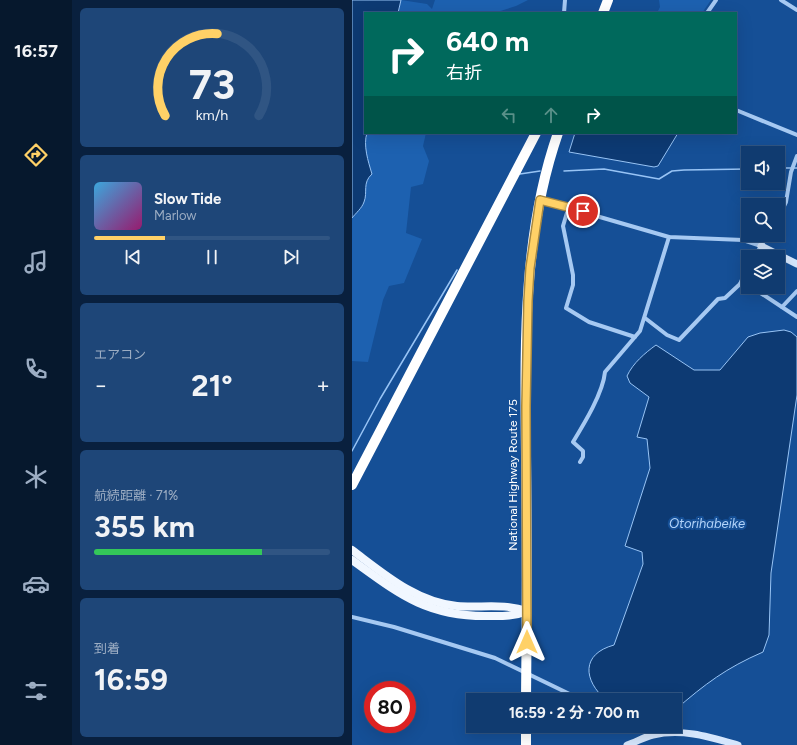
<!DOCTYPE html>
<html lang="ja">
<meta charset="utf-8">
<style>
body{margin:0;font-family:Figtree,"Noto Sans JP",sans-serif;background:#1e4678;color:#f1f3f6;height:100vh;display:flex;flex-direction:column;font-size:15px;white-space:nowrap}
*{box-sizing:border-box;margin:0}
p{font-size:13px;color:#9cadc3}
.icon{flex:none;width:22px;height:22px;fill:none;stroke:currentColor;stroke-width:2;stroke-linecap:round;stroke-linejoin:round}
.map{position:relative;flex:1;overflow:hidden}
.details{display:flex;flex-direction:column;gap:8px;padding:8px;background:#09203e;width:280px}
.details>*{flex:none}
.hud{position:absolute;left:12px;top:12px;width:373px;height:122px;border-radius:0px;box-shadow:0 4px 16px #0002,0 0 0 1px #305583;background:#00695c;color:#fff;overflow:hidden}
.tools{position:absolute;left:389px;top:146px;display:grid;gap:8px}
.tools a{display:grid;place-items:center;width:44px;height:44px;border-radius:0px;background:#103b70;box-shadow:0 4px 16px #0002,0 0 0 1px #305583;font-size:20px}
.speed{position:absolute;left:12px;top:681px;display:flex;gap:8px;font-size:20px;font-weight:700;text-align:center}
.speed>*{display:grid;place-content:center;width:52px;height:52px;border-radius:50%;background:#103b70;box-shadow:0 4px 16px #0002,0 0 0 1px #305583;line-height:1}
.speed .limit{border:6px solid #d22;background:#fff;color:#111}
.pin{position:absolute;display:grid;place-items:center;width:34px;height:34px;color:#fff;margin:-17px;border:2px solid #fff;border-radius:50%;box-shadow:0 1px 4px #0007}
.me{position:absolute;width:44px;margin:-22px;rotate:0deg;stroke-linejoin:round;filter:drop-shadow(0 0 3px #0008)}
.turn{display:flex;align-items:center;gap:14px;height:84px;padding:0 16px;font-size:18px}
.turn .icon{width:52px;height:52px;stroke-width:2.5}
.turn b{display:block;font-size:28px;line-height:34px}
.lanes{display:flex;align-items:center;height:38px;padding:0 16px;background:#0003;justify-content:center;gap:20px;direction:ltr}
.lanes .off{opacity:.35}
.big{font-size:30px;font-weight:700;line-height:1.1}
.details .widget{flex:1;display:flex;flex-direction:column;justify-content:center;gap:6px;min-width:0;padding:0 14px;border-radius:6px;background:#1e4678}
.details .dial{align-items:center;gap:0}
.dial svg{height:104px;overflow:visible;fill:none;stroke:#305583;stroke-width:7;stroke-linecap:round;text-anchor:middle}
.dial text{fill:#f1f3f6;stroke:none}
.song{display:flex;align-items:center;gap:12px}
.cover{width:48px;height:48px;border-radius:6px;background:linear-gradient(135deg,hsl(200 70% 55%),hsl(320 70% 35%))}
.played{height:4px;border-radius:2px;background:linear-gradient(90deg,#ffd167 30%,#305583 30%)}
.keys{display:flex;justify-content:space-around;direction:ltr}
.heat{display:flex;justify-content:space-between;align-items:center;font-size:22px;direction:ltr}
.charge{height:6px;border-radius:3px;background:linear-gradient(90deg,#34c759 71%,#305583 0)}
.trip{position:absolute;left:114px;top:693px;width:216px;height:40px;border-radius:0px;background:#103b70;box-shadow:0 4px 16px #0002,0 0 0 1px #305583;font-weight:700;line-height:40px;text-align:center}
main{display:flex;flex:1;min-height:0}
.tab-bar{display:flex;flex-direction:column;width:72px;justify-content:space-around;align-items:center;background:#06182d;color:#9cadc3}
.tab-bar .icon{width:28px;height:28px}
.tab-bar .selected{color:#ffd167}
.tab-bar b{font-size:18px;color:#f1f3f6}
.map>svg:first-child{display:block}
.green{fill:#1d61b0}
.water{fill:#0d3a73;stroke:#98c4f5}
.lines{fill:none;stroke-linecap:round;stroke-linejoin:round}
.stream{stroke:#98c4f5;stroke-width:1.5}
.street{stroke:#a6c9f2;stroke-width:4}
.secondary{stroke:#d5e6fc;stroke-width:7}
.primary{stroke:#f1f7ff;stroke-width:8}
.highway{stroke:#fff;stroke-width:10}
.route-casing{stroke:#a68843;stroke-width:10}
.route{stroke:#ffd167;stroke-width:7}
.labels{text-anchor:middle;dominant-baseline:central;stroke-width:4;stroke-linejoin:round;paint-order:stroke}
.street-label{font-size:12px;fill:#fff;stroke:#154f96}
.water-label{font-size:13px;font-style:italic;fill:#b2d3f9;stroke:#154f96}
</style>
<main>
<nav class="tab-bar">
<b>16:57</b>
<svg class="icon selected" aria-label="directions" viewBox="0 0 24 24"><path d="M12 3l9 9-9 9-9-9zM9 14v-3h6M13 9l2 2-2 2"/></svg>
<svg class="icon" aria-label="music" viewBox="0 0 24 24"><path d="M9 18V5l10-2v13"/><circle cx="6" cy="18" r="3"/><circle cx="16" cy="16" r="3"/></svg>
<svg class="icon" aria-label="phone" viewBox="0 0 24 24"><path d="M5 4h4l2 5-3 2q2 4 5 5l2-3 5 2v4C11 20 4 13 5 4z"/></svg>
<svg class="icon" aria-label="climate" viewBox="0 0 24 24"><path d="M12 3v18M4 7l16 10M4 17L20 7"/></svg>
<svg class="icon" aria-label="car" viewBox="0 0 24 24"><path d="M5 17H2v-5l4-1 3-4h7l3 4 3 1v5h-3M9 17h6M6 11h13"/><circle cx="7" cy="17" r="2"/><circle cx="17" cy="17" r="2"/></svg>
<svg class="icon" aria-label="filters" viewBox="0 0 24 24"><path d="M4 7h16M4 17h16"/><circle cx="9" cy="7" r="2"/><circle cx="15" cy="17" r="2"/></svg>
</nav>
<section class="details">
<div class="widget dial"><svg viewBox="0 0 100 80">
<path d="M14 69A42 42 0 1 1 86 69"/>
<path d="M14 69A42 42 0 0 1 54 6" stroke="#ffd167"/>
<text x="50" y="56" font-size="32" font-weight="700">73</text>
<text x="50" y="72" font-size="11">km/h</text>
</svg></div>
<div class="widget">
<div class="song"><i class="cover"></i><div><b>Slow Tide</b><p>Marlow</p></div></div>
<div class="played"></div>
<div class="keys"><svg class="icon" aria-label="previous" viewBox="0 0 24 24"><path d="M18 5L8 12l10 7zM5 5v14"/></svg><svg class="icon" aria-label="pause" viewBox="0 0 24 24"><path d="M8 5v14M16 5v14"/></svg><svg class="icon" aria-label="next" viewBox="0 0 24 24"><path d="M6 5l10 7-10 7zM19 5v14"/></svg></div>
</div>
<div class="widget"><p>エアコン</p>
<div class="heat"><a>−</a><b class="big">21°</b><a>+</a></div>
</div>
<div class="widget"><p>航続距離 · 71%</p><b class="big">355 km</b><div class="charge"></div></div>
<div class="widget"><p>到着</p><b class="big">16:59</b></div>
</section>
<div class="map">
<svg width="445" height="745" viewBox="0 0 445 745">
<rect width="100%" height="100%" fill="#154f96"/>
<g class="green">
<polygon points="49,0 75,4 80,9 83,0 176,0 164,6 142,13 46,13"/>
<polygon points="307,0 359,0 350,13 305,13 308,7"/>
<path d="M15 133H74L71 146 77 161 71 184 59 187 54 233 70 239 52 283 37 286 31 300 16 362 0 361V218C4 213 10 208 12 202 16 192 10 183 20 174L13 149Z"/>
</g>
<g class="water">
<path d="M0 0H49L46 13H13V133H15C11 145 16 161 20 174 10 183 16 192 12 202 10 208 4 213 0 218Z"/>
<polygon points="223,133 326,133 306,166 302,167 217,152"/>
<path d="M432 330 439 332 445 337V395L419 573 417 635 411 652C374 668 353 684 323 710V700H254C231 680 229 654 262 645L291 564 290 552 273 546 298 468 295 439 285 437 297 397 278 383 275 376C281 363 293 353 304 345L342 370H368L396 337 408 333Z"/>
</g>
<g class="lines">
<g class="stream">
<polyline points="426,168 445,168"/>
<polyline points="212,171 252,169 307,179 320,171 332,170 396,169"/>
<polyline points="168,174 188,171"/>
<polyline points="0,451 28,399 105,270"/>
</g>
<g class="street">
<polyline points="429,0 445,10"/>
<polyline points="212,13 213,0"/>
<polyline points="355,13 364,0"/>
<polyline points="384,110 445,135"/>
<polyline points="189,200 317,237 391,240 409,246"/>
<polyline points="217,206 211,226 221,275 221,285 214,308 237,322 283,337"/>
<polyline points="426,218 434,202 439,172 445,156"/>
<polyline points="402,257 416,235"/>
<polyline points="396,266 388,284 407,292 445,317"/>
<polyline points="430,307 445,291"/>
<polyline points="293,318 315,335 327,340 366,299 373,298 388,284"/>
<path d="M228 462 231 457V451L221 442C232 424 251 393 253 372L288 331 317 237"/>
<polyline points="0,617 42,627 143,658 230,700"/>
<polyline points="294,726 301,735"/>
</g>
<g class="secondary">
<polyline points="409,246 445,264"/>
<path d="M275 745C284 742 292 737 301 735 330 728 358 737 386 745"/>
</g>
<g class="primary">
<path d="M0 550C32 574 64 602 105 606 128 608 152 603 175 611"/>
<path d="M0 560C46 593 73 616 133 616 148 616 161 617 175 611"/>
</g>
<g class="highway">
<polyline points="251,13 256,0"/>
<polyline points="0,485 184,133"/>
<path d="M174 700C175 619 175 537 174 456 173 348 170 236 206 133"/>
<polyline points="174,745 174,726"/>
</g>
</g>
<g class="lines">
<defs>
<polyline id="route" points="175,642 174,406 176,301 178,268 188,200 231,211"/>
</defs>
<use href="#route" class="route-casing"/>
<use href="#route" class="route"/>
</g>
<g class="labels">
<g class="street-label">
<text transform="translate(161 475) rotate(-90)">National Highway Route 175</text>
</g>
<g class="water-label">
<text x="355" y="523">Otorihabeike</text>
</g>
</g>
</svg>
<div class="tools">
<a><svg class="icon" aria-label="sound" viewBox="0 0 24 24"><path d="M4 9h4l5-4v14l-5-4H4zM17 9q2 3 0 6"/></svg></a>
<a><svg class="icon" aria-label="search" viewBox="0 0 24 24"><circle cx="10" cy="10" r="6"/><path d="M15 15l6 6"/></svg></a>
<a><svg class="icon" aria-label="layers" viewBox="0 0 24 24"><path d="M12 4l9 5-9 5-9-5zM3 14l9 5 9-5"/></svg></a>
</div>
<div class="speed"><div class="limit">80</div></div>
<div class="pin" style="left:231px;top:211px;background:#d93025"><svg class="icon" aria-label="arrive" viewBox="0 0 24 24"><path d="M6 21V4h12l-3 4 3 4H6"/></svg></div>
<svg class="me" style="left:175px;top:642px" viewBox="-20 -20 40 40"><path d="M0-17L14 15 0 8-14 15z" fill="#ffd167" stroke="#fff" stroke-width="4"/></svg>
<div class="trip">16:59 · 2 分 · 700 m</div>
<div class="hud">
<div class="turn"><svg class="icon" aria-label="right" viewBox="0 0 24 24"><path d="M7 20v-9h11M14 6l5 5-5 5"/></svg><div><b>640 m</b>右折</div></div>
<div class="lanes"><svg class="icon off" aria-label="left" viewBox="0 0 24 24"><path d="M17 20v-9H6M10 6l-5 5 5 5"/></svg><svg class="icon off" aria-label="ahead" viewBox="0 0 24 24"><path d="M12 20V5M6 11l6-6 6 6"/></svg><svg class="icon" aria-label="right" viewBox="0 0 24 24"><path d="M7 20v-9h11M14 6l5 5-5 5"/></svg></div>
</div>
</div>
</main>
